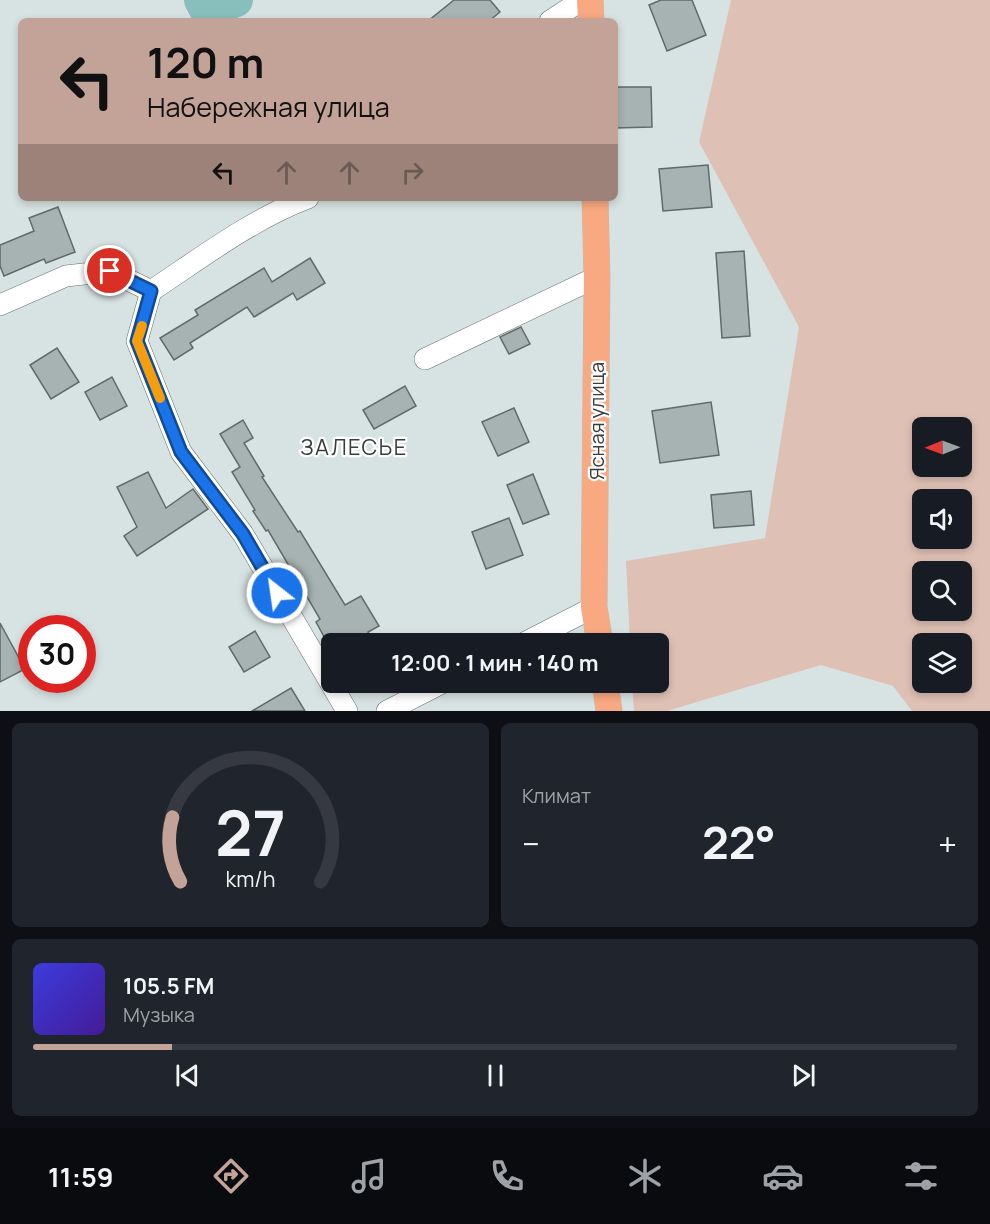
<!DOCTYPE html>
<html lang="ru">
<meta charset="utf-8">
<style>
body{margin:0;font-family:Manrope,sans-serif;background:#20242c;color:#f1f3f6;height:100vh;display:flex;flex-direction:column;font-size:22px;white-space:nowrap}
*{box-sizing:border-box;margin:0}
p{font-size:20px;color:#9ea1a6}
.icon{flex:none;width:33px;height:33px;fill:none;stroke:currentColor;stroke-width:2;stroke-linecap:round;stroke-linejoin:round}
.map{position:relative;height:711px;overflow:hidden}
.side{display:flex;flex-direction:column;gap:12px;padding:12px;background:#0d0f14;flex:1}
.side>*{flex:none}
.guide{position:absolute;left:18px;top:18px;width:600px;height:183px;border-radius:9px;box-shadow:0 3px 9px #0003;background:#c3a397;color:#111;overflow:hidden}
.needle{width:39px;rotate:269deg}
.controls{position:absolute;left:912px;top:417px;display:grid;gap:12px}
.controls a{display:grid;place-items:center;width:60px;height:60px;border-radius:9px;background:#171b24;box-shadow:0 3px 9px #0003;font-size:30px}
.speed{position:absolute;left:18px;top:615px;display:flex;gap:12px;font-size:30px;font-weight:700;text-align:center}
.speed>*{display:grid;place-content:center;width:78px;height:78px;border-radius:50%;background:#171b24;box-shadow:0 3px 9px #0003;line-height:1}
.speed .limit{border:9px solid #d22;background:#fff;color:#111}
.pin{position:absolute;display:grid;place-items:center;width:51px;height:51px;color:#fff;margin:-26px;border:3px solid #fff;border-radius:50%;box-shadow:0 2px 6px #0007}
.me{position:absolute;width:66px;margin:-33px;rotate:330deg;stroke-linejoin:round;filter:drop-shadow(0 0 4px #0008)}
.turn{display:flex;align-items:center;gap:21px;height:126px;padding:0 30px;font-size:27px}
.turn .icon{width:78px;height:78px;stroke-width:2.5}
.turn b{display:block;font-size:42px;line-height:51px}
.lanes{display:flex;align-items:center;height:57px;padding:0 30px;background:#0003;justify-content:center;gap:30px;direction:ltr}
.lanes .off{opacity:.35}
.big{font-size:45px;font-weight:700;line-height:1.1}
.side .card{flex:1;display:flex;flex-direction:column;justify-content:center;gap:9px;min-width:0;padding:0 21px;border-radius:9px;background:#20242c}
.side .dial{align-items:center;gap:0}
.dial svg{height:156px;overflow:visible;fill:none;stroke:#363941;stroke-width:7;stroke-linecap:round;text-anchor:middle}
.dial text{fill:#f1f3f6;stroke:none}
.song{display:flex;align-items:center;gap:18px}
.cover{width:72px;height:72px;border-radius:9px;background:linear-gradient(135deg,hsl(240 70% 55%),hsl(260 70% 35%))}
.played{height:6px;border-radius:3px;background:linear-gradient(90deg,#c3a397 15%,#363941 15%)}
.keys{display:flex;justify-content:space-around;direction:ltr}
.heat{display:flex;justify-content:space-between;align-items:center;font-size:33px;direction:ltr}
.side .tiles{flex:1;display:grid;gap:12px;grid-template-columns:1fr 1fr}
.card:last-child{grid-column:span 2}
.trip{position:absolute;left:321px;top:633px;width:348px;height:60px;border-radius:9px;background:#171b24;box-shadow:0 3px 9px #0003;font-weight:700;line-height:60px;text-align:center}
.menu{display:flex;height:96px;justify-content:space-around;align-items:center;background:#090b0e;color:#9ea1a6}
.menu .icon{width:42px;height:42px}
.menu .on{color:#c3a397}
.menu b{font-size:27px;color:#f1f3f6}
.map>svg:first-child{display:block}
.green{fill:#dfc0b4;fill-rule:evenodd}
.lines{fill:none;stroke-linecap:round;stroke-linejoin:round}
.river{stroke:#88bfbc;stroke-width:34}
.building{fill:#a7b3b2;stroke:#606a69;stroke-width:1.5}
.minor-casing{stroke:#677170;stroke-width:22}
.major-casing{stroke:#bbbdbd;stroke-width:27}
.minor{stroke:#fff;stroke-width:21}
.major{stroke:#f8a982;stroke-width:26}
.route-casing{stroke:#114b97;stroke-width:15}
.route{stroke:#1a73e8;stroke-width:10}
.slow{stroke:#f59e0b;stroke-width:10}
.labels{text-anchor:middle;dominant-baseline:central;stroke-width:4.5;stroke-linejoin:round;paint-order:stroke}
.street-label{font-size:20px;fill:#383d3d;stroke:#fff}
.quarter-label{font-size:22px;letter-spacing:1.5px;fill:#383d3d;stroke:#fff}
</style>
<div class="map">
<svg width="990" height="711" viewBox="0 0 990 711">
<rect width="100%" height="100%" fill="#d7e3e2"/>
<path class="green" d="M731 0H990V711H912L893 686 821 665 667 711H634L632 683 658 682V644L630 643 626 561 765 538 799 327 699 142ZM922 428H962V466H922ZM922 500H962V538H922ZM922 572H962V610H922ZM922 644H962V682H922Z"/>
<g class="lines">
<polyline class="river" points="201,0 207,11 236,0"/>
</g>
<g class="building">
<polygon points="454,0 490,0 500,12 489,21 428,21"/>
<polygon points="661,0 692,0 706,35 667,51 649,5"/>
<polygon points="615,87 651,87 652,127 615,128"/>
<polygon points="708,165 712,207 663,211 659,169"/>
<polygon points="58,207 75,252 46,263 44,259 4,276 0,266 0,245 34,231 29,218"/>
<polygon points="744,251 750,336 722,338 716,253"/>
<polygon points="310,258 325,283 297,300 293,293 254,317 247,307 190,343 193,348 174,360 160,338 198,315 195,310 264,268 272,282"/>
<polygon points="521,327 530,344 509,354 500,337"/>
<polygon points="57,348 79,382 51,399 30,365"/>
<polygon points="112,377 127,406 100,420 85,392"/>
<polygon points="405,386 416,406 374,429 363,410"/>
<polygon points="711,402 719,455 660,463 652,411"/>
<polygon points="514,408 529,442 498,456 482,422"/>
<polygon points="243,420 253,438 244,443 264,476 262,477 298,532 300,531 345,605 361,596 379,626 368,632 375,644 328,644 316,622 320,619 268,530 266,531 253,511 255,510 232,472 240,467 220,434"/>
<polygon points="148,472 166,508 193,489 208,509 137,556 124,536 137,527 117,487"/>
<polygon points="533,474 549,514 523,524 507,485"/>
<polygon points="751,491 754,525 714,528 711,495"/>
<polygon points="509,518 523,555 486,569 472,532"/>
<polygon points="0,623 25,669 0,682"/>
<polygon points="255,631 270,657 244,672 229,647"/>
<polygon points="291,688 305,711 252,711"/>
</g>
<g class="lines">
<defs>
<g id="minor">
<polyline points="550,21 582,0"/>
<polyline points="151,291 137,341 181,452 243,534 347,711"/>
<path d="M0 305 66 276 110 271 151 291C201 258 252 219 308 198"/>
<polyline points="425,359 597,277"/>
<polyline points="522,644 594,607"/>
<polyline points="387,711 444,682"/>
</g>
<g id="major">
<polyline points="590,0 591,21"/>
<polyline points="595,198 597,277 594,607 600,644"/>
<polyline points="605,682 609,711"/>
</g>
</defs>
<use href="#minor" class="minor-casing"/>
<use href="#major" class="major-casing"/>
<use href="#minor" class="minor"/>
<use href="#major" class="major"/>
</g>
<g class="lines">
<defs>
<polyline id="route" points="110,271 151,291 137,341 181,452 243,534 277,593"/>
</defs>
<use href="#route" class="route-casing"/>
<use href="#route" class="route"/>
<polyline class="slow" points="142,326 137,341 160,398"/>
</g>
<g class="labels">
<g class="street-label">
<text transform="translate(596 421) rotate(-90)">Ясная улица</text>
</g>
<g class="quarter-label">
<text x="354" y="447">ЗАЛЕСЬЕ</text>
</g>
</g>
</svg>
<div class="controls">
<a><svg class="needle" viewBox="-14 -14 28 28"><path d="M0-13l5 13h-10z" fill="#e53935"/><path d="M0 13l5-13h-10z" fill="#9ea1a6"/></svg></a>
<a><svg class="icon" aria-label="sound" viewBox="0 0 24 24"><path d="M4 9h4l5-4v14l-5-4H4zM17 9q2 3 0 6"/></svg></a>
<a><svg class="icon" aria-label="search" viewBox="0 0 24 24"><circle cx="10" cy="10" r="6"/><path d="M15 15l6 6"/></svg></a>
<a><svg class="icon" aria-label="layers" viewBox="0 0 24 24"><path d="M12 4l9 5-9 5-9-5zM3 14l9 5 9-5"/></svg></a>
</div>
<div class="speed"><div class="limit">30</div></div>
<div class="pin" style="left:110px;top:271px;background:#d93025"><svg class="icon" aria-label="arrive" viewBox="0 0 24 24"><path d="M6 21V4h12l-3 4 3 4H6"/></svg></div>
<svg class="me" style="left:277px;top:593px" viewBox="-20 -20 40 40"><circle r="17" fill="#1a73e8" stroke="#fff" stroke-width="3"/><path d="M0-11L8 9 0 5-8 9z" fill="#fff"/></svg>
<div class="trip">12:00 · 1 мин · 140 m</div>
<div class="guide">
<div class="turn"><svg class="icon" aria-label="left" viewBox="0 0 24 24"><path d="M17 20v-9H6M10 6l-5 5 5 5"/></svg><div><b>120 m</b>Набережная улица</div></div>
<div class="lanes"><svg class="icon" aria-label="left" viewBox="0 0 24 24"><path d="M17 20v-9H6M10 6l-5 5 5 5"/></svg><svg class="icon off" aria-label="ahead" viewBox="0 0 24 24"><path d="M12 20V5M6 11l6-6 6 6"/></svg><svg class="icon off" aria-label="ahead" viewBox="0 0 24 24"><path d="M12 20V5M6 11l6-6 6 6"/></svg><svg class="icon off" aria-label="right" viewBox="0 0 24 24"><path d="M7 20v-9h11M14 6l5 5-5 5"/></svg></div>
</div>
</div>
<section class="side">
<div class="tiles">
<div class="card dial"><svg viewBox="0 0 100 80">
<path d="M14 69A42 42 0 1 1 86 69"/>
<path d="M14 69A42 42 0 0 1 10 36" stroke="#c3a397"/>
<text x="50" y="56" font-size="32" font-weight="700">27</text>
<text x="50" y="72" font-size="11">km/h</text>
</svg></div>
<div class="card"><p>Климат</p>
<div class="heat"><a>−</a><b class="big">22°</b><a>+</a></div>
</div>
<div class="card">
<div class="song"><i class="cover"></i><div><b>105.5 FM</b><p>Музыка</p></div></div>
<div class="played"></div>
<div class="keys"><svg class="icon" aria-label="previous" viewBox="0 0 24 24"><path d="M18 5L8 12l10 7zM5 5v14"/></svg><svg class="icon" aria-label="pause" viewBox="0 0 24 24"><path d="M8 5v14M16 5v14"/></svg><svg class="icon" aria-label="next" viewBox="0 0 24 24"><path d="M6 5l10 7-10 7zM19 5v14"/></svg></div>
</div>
</div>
</section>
<nav class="menu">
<b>11:59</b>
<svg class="icon on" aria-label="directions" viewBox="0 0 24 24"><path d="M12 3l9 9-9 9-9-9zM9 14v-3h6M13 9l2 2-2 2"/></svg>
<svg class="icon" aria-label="music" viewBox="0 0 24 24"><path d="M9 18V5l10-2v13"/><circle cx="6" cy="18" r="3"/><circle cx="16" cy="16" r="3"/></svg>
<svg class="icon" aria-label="phone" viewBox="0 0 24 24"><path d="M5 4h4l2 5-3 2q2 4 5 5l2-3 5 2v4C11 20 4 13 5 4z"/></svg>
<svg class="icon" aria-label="climate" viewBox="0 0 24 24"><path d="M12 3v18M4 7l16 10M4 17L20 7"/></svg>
<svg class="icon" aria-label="car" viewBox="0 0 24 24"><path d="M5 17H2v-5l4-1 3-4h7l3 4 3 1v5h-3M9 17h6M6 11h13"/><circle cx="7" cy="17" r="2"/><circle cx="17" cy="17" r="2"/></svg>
<svg class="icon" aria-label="filters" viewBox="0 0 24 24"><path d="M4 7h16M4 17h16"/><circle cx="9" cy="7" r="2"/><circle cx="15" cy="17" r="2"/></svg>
</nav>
